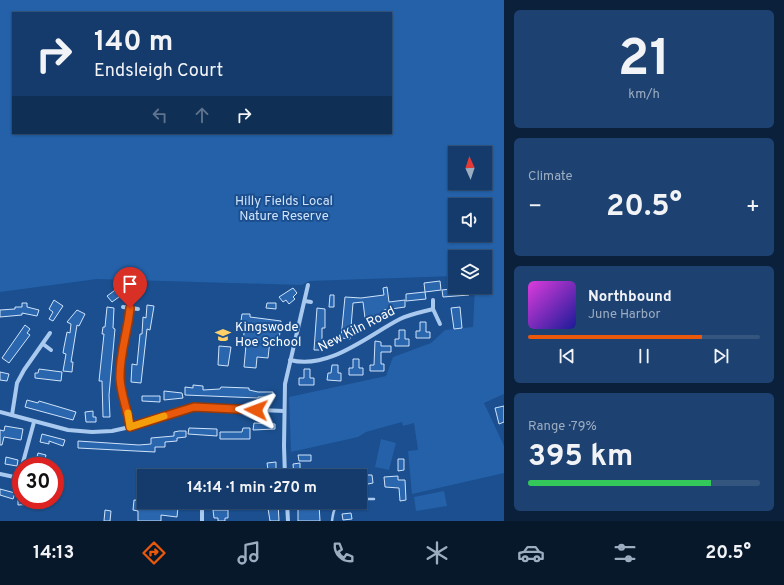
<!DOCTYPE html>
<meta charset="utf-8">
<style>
body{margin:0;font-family:Overpass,sans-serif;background:#1d4271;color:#f1f3f6;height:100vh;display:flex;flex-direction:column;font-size:15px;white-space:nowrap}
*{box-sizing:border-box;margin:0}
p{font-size:13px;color:#9dadc1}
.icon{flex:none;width:22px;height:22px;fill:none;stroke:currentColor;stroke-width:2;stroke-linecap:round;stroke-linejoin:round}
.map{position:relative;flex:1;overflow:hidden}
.panel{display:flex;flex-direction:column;gap:10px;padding:10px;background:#0b203b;width:280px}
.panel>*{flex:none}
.hud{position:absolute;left:12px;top:12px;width:380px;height:122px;border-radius:0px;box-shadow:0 1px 3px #0004,0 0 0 1px #33557e;background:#143b6b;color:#f1f3f6;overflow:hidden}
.needle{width:26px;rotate:357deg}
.fabs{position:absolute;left:448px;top:146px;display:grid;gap:8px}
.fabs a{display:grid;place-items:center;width:44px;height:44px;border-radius:0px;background:#143b6b;box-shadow:0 1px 3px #0004,0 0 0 1px #33557e;font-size:20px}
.speed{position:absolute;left:12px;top:457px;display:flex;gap:8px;font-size:20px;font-weight:700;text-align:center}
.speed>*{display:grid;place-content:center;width:52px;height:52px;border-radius:50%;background:#143b6b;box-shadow:0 1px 3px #0004,0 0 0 1px #33557e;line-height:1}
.speed .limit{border:6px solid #d22;background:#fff;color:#111}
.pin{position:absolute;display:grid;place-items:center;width:34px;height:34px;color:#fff;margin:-41px -17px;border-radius:50% 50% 50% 0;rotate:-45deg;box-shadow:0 0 4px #0007}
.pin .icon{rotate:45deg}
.me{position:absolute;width:44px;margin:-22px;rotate:273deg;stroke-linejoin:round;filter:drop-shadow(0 0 3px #0008)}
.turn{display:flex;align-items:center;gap:14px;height:84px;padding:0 16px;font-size:18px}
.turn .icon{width:52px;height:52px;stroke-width:2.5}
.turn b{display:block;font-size:28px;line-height:34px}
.lanes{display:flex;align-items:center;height:38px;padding:0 16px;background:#0003;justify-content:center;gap:20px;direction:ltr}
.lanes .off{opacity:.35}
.big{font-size:30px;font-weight:700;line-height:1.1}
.panel .tile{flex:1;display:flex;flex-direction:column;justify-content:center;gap:6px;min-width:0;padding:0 14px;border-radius:6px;background:#1d4271}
.panel .dial{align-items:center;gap:0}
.dial b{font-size:52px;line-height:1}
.song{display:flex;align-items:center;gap:12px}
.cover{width:48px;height:48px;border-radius:6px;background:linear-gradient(135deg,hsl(300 70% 55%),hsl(240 70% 35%))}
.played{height:4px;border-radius:2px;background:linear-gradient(90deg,#ea580c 75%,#33557e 75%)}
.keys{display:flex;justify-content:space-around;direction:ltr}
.heat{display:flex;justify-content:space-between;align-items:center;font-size:22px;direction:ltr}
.charge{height:6px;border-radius:3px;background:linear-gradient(90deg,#34c759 79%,#33557e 0)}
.trip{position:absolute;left:137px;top:469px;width:230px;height:40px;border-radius:0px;background:#143b6b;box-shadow:0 1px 3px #0004,0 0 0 1px #33557e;font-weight:700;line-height:40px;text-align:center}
.tab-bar{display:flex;height:64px;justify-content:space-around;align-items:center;background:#08182b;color:#9dadc1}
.tab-bar .icon{width:28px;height:28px}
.tab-bar .current{color:#ea580c}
.tab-bar b{font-size:18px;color:#f1f3f6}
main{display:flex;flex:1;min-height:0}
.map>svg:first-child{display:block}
.green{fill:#2461a8;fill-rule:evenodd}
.building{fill:#2a66ad;stroke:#cfe3fa}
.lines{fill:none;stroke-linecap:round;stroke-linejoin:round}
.lane{stroke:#a9c9ee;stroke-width:2.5}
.street{stroke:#a9c9ee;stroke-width:4}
.route-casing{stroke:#983908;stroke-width:10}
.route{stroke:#ea580c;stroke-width:7}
.slow{stroke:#f59e0b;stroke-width:7}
.labels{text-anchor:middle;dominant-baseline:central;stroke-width:4;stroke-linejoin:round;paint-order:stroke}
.park-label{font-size:13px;fill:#cfe3fa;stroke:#1b4f8f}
.poi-label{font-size:13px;fill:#fff;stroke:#1b4f8f;text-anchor:start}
.street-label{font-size:13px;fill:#fff;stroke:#1b4f8f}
</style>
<main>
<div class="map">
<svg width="504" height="521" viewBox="0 0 504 521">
<rect width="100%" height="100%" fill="#1b4f8f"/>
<g class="green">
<path d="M0 0H504V394L484 403 504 446V473L412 494 408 451 418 450 414 423 403 426 402 422 366 432 358 437 291 452 289 397 386 376 393 357 431 343 445 330 473 327 475 287H485V257H455V276L309 281 302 285 97 279 0 292ZM13 13H391V133H13ZM455 153H485V183H455ZM455 205H485V235H455Z"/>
<polygon points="381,439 396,443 389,470 375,467"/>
<polygon points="444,491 447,506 416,511 414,497"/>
</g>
<g class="building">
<polygon points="440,281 441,290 425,292 424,283"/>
<polygon points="129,284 138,285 137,293 128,292"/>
<polygon points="387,287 389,302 405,300 405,307 384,310 385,316 365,318 363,302 353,303 350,339 341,338 345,297 361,298 384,295 383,288"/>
<polygon points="468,287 469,295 443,297 442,290"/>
<polygon points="118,288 123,294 112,302 107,296"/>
<polygon points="293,288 297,293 293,297 295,299 289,304 286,300 283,302 279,297"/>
<polygon points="425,292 426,299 406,301 406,294"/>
<polygon points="330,295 334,295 334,307 329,307"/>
<polygon points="54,300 63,306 53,321 49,319 53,312 49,309"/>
<polygon points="22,303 27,303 27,307 39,310 37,316 22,313 22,315 0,317 0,310 15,309 15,307 22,307"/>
<polygon points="267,303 276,303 276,309 266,308"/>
<polygon points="147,305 154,306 150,330 147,329 141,383 131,382 132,364 137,365 140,334 142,334 143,317 146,318"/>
<polygon points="107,307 114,308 113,328 115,329 109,395 110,417 103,417 102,381 99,381 104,334 102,334 103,327 105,327"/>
<polygon points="460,307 462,328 454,329 451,308"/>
<polygon points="317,308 325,309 325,328 322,328 322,350 314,350"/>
<polygon points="77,310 85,314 79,326 77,325 71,362 73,362 72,372 63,371 66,354 63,353 64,347 67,332 70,333 71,324 67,322"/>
<polygon points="242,314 250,314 250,317 281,321 279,341 270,340 268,358 257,357 256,368 244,367 246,345 242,345 246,322 241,321"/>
<polygon points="420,322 426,322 426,332 430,332 430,338 416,338 416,331 420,331"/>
<polygon points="25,325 30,329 27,333 30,335 9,363 2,358"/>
<polygon points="399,330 405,330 405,339 409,339 409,346 395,346 395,339 399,339"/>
<polygon points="375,341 381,342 381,346 391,346 391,352 381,352 381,364 384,364 384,371 370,371 370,365 374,365"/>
<polygon points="219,346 231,347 228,366 218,365"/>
<polygon points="353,359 359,359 359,368 363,368 363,375 349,375 349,368 353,368"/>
<polygon points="332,365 338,365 338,373 341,373 341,381 327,380 328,373 331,373"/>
<polygon points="39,369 62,372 61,381 35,378 35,373 38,373"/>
<polygon points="304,369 310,369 310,378 314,378 314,385 299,385 299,378 304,378"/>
<polygon points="0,372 9,374 7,381 0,380"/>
<polygon points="193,385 203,386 203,390 220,389 221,387 249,388 249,390 258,392 273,392 273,397 258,397 258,398 185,395 185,387 193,388"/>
<polygon points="164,391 182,393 183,398 164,400"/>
<polygon points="142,396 160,396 160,402 142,401"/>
<polygon points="27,400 38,403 39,401 76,412 73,420 25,407"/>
<polygon points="504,406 504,422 499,424 495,408"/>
<polygon points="93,411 93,417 96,417 96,422 86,422 85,412"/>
<polygon points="254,423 275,424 275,429 253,430"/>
<polygon points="5,426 23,429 21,440 4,437 2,445 0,445 0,430 4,431"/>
<polygon points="189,428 217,429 217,436 188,434"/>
<polygon points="243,428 250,428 250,439 220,439 220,432 242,432"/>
<polygon points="179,431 186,431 186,437 177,438 177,441 165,442 165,447 155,447 155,452 78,448 78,441 139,445 151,444 151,438 174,436 174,432"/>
<polygon points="42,434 65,440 63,446 49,441 49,444 40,442"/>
<polygon points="38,453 46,455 43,466 35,465"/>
<polygon points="298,455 311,455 311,461 299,461"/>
<polygon points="6,457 18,460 17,466 5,464"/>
<polygon points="398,459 404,459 404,470 398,471"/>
<polygon points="276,462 276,476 269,476 267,463"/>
<polygon points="300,463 300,471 303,471 303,476 294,476 293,464"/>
<polygon points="366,469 366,475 372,475 373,483 368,484 367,481 360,482 360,476 353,476 352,471"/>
<polygon points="398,476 398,480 405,480 406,500 400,501 399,488 385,487 384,477"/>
<polygon points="0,489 15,493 13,499 0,495"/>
<polygon points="18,500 34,500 34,504 18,505"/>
<polygon points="134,500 162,502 162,505 178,507 177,517 161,515 161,521 138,521 138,511 133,510"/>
<polygon points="267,502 278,502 279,521 270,521"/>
<polygon points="300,502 309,502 309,505 319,504 320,521 298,521 298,506 300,505"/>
<polygon points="105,510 111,511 110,521 104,521"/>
<polygon points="213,510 228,510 228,518 225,518 225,521 218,521 218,518 214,518"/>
<polygon points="351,513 352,519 343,520 342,514"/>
</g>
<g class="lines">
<g class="lane">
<polyline points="360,499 374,499"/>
<path d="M332 521C333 513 334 506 342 502"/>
</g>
<g class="street">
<polyline points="433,300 433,309 440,324"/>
<polyline points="305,301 311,302"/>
<polyline points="123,307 138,309"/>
<polyline points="43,344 51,350"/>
<path d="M290 360C329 370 367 336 400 319 410 314 422 312 433 309"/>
<polyline points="0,412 68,430 92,432 112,431 130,427 194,407 284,411"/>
<polyline points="12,415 17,383 24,370 50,333"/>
<polyline points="130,427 120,379 120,367 130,308"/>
<polyline points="22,466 34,422"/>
<polyline points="0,474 19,478 21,470"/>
<polyline points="285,476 284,446 285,384 308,285"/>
<polyline points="287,502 288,521"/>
<polyline points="202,507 202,521"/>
</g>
</g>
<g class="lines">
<defs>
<path id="route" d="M130 308C128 331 119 355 120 379 121 395 128 411 130 427L194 407 256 410"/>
</defs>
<use href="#route" class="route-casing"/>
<use href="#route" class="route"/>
<polyline class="slow" points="128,413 130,427 164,416"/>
</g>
<defs>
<symbol id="school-bare" viewBox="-9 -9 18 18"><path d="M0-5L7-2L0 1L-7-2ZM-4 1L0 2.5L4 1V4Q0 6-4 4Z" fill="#ffd166" stroke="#1b4f8f" stroke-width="2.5" paint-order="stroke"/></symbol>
</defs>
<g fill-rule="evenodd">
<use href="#school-bare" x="212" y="324" width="22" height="22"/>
</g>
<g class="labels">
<g class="park-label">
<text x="284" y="202">Hilly Fields Local<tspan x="284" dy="15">Nature Reserve</tspan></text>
</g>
<g class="poi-label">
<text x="235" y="328">Kingswode<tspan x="235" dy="15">Hoe School</tspan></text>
</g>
<g class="street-label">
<text transform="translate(357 330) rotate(-27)">New Kiln Road</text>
</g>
</g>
</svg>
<div class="fabs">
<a><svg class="needle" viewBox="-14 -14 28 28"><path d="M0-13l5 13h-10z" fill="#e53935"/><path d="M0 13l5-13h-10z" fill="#9dadc1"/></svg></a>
<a><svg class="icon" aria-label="sound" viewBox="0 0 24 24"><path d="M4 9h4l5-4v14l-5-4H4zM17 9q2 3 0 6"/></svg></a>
<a><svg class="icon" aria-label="layers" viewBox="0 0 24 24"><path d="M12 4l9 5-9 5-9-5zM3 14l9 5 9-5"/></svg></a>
</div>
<div class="speed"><div class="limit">30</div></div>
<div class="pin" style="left:130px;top:308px;background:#d93025"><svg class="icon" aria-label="arrive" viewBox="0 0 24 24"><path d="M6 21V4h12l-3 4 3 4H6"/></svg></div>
<svg class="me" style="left:256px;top:410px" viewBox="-20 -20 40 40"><path d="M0-17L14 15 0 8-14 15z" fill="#ea580c" stroke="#fff" stroke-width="4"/></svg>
<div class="trip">14:14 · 1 min · 270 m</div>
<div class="hud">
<div class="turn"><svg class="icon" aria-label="right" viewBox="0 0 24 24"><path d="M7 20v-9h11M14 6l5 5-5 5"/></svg><div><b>140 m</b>Endsleigh Court</div></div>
<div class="lanes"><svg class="icon off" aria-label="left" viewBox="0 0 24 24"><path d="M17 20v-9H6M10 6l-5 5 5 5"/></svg><svg class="icon off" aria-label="ahead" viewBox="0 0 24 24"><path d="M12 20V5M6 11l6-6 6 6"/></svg><svg class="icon" aria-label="right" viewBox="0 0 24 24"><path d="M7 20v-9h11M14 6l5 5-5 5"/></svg></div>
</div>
</div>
<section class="panel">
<div class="tile dial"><b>21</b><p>km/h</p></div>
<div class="tile"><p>Climate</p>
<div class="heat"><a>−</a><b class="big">20.5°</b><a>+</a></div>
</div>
<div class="tile">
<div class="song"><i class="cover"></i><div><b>Northbound</b><p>June Harbor</p></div></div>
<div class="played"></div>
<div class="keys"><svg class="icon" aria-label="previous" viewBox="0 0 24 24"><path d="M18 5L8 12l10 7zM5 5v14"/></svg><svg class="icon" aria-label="pause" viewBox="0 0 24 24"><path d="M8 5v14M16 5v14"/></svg><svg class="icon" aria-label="next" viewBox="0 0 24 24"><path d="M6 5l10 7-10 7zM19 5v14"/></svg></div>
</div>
<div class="tile"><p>Range · 79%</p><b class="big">395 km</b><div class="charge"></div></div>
</section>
</main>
<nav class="tab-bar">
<b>14:13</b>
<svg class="icon current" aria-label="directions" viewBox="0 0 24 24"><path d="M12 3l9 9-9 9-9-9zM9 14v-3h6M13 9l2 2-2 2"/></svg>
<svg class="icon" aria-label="music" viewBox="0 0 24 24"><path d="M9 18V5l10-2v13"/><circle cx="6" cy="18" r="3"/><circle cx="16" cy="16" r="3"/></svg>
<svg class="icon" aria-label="phone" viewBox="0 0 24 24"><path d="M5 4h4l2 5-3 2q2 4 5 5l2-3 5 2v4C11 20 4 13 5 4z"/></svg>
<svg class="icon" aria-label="climate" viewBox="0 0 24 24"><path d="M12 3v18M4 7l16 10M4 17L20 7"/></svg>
<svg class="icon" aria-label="car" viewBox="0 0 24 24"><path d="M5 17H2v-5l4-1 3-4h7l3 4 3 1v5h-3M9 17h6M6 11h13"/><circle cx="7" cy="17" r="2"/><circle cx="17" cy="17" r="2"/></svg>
<svg class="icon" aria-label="filters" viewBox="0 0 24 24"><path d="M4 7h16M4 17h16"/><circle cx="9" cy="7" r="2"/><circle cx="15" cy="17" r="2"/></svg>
<b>20.5°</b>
</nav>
